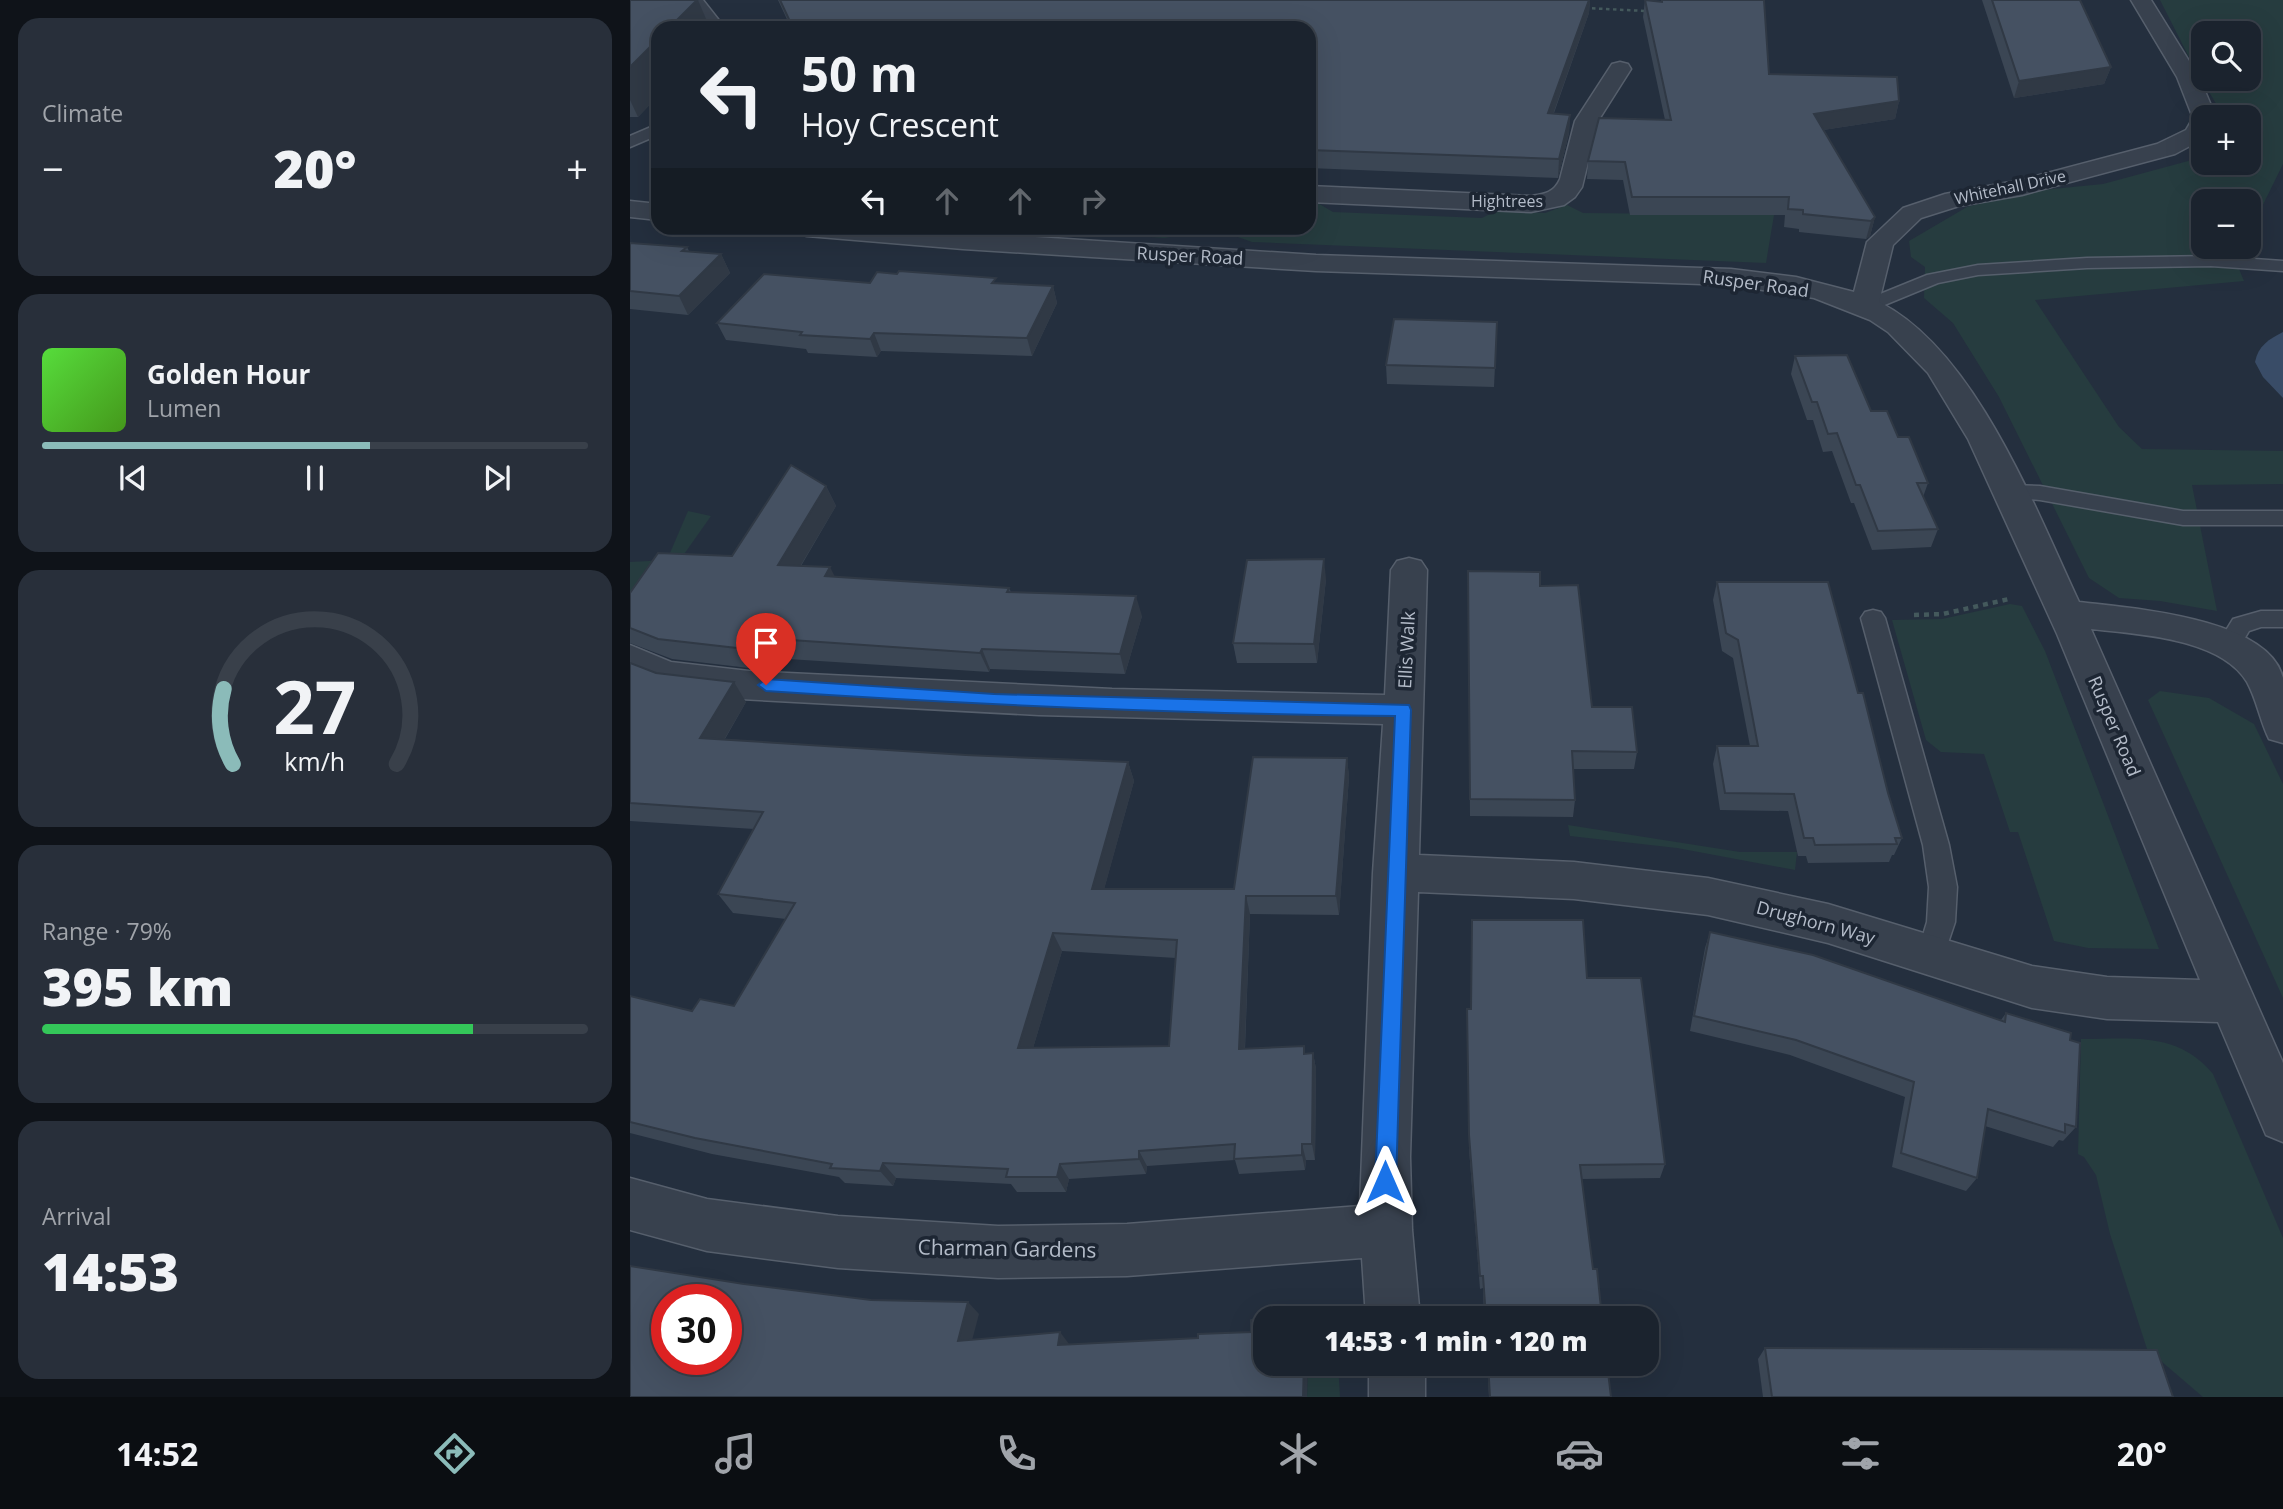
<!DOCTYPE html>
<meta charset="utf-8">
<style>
body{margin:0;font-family:"Open Sans",sans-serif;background:#282f3a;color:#f1f3f6;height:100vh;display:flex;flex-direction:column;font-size:26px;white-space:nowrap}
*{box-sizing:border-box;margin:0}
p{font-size:23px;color:#a0a4aa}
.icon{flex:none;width:38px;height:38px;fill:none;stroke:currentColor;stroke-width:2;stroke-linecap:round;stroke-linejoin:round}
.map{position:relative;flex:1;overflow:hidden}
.side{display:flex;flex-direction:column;gap:18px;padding:18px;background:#0f1319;width:630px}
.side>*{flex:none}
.top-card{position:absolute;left:21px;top:21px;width:665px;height:214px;border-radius:21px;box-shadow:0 7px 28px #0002,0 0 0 2px #39404a;background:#1b232e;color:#f1f3f6;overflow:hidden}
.fabs{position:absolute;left:1561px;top:21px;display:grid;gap:14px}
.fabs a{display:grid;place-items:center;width:70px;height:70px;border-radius:14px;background:#1b232e;box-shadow:0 7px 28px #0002,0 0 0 2px #39404a;font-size:35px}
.speed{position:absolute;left:21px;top:1284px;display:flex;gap:14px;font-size:35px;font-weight:700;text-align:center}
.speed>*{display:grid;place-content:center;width:91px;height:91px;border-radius:50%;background:#1b232e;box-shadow:0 7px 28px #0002,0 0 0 2px #39404a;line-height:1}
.speed .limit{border:10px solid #d22;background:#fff;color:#111}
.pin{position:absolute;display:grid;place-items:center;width:60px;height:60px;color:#fff;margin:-72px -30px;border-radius:50% 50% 50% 0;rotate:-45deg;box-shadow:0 0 7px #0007}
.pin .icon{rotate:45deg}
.me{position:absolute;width:77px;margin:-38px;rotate:0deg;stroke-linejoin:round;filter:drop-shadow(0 0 5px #0008)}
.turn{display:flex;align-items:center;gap:24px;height:147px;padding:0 35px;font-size:32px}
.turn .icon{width:91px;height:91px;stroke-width:2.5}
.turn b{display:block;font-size:49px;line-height:60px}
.lanes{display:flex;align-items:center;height:66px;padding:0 35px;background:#0003;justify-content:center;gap:35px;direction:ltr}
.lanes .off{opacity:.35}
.big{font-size:52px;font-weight:800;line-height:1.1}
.side .card{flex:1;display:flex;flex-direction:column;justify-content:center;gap:10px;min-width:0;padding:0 24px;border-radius:21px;background:#282f3a}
.side .dial{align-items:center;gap:0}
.dial svg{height:182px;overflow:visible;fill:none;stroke:#39404a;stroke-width:7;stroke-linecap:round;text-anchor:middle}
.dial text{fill:#f1f3f6;stroke:none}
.song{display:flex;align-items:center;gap:21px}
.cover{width:84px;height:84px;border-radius:10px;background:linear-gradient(135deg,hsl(110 70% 55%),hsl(100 70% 35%))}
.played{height:7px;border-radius:4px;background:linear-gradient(90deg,#8bbbb9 60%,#39404a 60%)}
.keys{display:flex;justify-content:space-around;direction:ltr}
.heat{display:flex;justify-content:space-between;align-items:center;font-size:38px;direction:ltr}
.charge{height:10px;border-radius:5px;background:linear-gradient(90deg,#34c759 79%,#39404a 0)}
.trip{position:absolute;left:623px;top:1306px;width:406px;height:70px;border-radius:21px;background:#1b232e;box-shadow:0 7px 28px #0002,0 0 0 2px #39404a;font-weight:800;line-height:70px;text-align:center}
.dock{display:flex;height:112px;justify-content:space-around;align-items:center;background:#0b0e12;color:#a0a4aa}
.dock .icon{width:49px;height:49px}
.dock .current{color:#8bbbb9}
.dock b{font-size:32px;color:#f1f3f6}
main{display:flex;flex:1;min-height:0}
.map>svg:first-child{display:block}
.green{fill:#263c3f;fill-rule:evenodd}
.water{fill:#394c67}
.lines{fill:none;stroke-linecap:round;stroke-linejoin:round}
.lane-casing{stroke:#565f6c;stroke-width:3}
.street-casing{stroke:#565f6c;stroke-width:3}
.path-far1{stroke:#44595c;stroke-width:2.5;stroke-dasharray:3.5 3.5;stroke-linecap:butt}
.path{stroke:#44595c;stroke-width:4.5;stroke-dasharray:5 5;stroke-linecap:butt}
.lane{fill:#38414e;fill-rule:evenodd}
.street{fill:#38414e;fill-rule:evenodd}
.wall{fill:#3b4654;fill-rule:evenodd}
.shaded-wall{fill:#303945}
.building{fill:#455162;stroke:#303945;stroke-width:2;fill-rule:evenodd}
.route{fill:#1a73e8;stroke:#114b97;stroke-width:2}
.labels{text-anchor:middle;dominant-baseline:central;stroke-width:7;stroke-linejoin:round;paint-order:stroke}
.far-street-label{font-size:16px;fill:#b4bcc9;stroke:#1d2633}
.street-label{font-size:18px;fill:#b4bcc9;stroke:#1d2633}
.near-street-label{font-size:21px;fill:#b4bcc9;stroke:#1d2633}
</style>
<main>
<section class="side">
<div class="card"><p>Climate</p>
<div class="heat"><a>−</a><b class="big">20°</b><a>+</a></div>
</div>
<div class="card">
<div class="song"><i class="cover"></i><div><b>Golden Hour</b><p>Lumen</p></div></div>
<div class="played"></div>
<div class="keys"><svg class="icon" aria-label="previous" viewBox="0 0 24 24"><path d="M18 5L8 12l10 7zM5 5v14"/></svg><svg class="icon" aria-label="pause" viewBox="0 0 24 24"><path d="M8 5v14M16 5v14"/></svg><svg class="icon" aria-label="next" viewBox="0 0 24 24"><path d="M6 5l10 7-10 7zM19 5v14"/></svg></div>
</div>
<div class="card dial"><svg viewBox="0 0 100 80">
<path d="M14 69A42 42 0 1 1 86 69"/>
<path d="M14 69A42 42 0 0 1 10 36" stroke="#8bbbb9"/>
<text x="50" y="56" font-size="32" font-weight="700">27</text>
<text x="50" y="72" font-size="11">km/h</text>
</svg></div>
<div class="card"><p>Range · 79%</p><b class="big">395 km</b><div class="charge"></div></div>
<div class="card"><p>Arrival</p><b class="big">14:53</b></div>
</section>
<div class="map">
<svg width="1653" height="1397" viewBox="0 0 1653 1397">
<rect width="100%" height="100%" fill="#242f3e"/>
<g class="green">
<path d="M1530 0H1653V164L1624 223 1619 225V201H1573V247H1600L1614 281 1405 300 1489 427 1512 449 1653 451V484L1562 485 1587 611 1530 601 1489 598 1459 578 1369 397 1323 323 1294 298 1295 267 1281 257 1279 241 1337 207 1393 192 1473 184 1573 157V163H1619V117H1594L1563 65ZM1573 33H1619V79H1573Z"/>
<polygon points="679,202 686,202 703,212 852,218 868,210 915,213 937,205 953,213 1144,215 1136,263 622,242 605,236 603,228 679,228"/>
<polygon points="405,228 559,228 547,236 534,238"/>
<polygon points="58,511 81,516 21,601 0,607 0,562 37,560"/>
<polygon points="1380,604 1392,606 1415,651 1529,949 1458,948 1424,941 1388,832 1380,832 1354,754 1311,752 1296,740 1262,620 1312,619"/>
<polygon points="1530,691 1579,698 1624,724 1653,784 1653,998 1518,700"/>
<polygon points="938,825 1110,852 1167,852 1165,870 1047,848 940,836"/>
<path d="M1451 1039C1502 1039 1548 1031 1583 1074L1653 1238V1397H1573L1517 1349 1480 1234 1466 1175 1454 1157 1448 1154Z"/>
<polygon points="678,1363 708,1363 710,1397 677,1397"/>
</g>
<path class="water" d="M1653 332V398L1633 377 1625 362C1628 346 1639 339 1653 332Z"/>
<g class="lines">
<defs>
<g id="lane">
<polygon points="28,124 28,135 0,147 0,136"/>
<polygon points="1581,256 1653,261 1653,271 1581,266 1457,268 1348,275 1308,283 1240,311 1234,312 1225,307 1228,303 1297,275 1348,265 1457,258"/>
<polygon points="1380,485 1410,486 1553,511 1653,511 1653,525 1553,525 1410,500 1373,497 1369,492 1373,487"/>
<polygon points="1243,610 1251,612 1255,618 1319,845 1327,887 1325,922 1311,964 1301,968 1291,964 1287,955 1297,922 1299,887 1293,845 1231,618 1235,612"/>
<polygon points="1631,611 1653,611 1653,627 1631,627 1619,631 1607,651 1599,654 1591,651 1587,645 1603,619"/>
</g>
<g id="street">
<polygon points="53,0 73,0 95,28 73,28"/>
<path d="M1501 0H1521L1569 77 1586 117H1573V139L1545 154 1392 195 1329 206 1291 218 1263 245 1249 302C1345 350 1405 508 1449 602 1498 608 1639 617 1653 678 1653 697 1653 723 1653 743L1639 739C1630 721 1627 700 1617 682 1591 638 1507 634 1461 629L1653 1063V1142L1636 1135 1588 1022 1477 1019 1402 1008 1198 943 1078 915 944 899 788 892 780 1157 782 1230 790 1318H736L732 1258 497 1276 368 1278 208 1268 77 1251 0 1230V1178L77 1199 208 1216 368 1226 497 1224 730 1206 743 873 753 724 409 715 92 698 40 690 0 676V645L41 662 119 671 482 689 755 695 761 570 767 561 779 558 791 561 797 570 789 855 944 862 1078 878 1198 904 1402 966 1477 977 1570 980 1427 634 1338 439 1298 373 1258 332 1240 320 1184 298 1101 285 686 271 333 249 177 236 168 234 164 228H266L686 255 1101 269 1166 277 1224 292 1237 242 1273 208 1315 194 1391 180 1527 144 1556 130 1563 118 1547 77Z"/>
<path d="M990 62 998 64 1001 69 968 121 952 187 945 197 934 205 901 212 679 202V186L901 196C914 194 924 193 930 179L945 121 982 64Z"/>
<polygon points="0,201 28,204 28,220 0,217"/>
<rect x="739" y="1363" width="56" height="34"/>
</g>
</defs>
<use href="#lane" class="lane-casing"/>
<use href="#street" class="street-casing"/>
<polyline class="path-far1" points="955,8 1016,11"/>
<polyline class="path" points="1284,615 1313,614 1379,599"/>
<use href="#lane" class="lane"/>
<use href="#street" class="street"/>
</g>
<g class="wall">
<polygon points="0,0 68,0 80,28 28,28 28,96 8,117 0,117"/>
<polygon points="148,0 960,0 959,13 924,113 940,115 939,133 928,178 679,168 679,28 161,28"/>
<polygon points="1015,0 1031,1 1031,0 1134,0 1139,74 1269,101 1265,119 1193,130 1245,217 1240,236 1236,239 1169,232 1169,229 1154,227 1155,215 1000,215 993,180 957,179 958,161 1035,120 1013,17"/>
<polygon points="1352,0 1450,0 1481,67 1474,84 1384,98"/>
<polygon points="0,243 57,247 59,251 91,254 100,273 58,315 0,309"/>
<polygon points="240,283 367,283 423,286 427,303 402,356 251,351 247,357 178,353 176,349 96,340 87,323"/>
<polygon points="867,322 864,387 757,384 756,365"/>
<polygon points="1165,356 1241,411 1268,437 1298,483 1293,497 1308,529 1301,547 1242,550 1224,503 1221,503 1202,451 1193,452 1183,420 1177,420 1161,374"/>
<polygon points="196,486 206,506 171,566 205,577 379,588 381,592 512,616 495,674 360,669 359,672 143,658 136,669 119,668 42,659 0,643 0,593 102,556"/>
<polygon points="838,571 910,586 962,707 1007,752 1004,769 943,769 945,800 943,817 840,816"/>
<polygon points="696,579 687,663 607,663 603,643"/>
<polygon points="1087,582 1228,693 1272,838 1264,855 1262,855 1259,862 1178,863 1176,856 1168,856 1158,811 1090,810 1083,764 1087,746 1120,746 1103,658 1092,651 1083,600"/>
<path d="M0 663 26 673 116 702 95 739 336 755 498 762 504 781 474 889H604L717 758 719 777 709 915 620 914 615 1049 675 1054 683 1053 686 1069 685 1160H676L675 1170 609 1174 605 1160 517 1166 516 1174 439 1179 436 1192H387L381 1184 266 1178 263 1186 215 1183 209 1177 82 1154 0 1133V996L62 1011 104 1006 156 919 103 913 88 894 124 829 0 821ZM432 951 546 958 539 1046 403 1048Z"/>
<polygon points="1080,932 1371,1020 1376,1013 1440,1040 1446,1127 1433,1141 1429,1140 1423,1147 1355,1126 1347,1178 1336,1191 1262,1167 1275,1097 1160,1055 1060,1031 1075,948"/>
<polygon points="957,978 1035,1164 1030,1178 951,1179 963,1269 972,1318 854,1318 853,1288 850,1289 839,1149 837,1026 841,1009"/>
<polygon points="1135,1348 1543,1397 1133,1397 1128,1359"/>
<polygon points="857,1363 977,1363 981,1397 859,1397"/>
</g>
<g class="shaded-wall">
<polygon points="67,0 68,0 80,28 39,28"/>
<polygon points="959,0 960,0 959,13 917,131 918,113"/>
<polygon points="28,39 28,96 8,117 0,100 0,67"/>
<polygon points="1481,67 1474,84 1384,98 1389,81"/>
<polygon points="1269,101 1265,119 1180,132 1184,114"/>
<polygon points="940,115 939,133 928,178 929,159"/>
<polygon points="1245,217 1240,236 1236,239 1241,221"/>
<polygon points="91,254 100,273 58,315 49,296"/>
<polygon points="423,286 427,303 402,356 397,338"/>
<polygon points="244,333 251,351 247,357 240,339"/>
<polygon points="196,486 206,506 159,585 148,565"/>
<polygon points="694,559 696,579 687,663 684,644"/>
<polygon points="200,567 210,587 195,576"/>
<polygon points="506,596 512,616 495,674 490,654"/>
<polygon points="131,638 143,658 136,669 124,649"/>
<polygon points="352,649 360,669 359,672 350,653"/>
<polygon points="104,682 116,702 84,757 70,738"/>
<polygon points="717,758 719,777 709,915 706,896"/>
<polygon points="498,762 504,781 469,908 462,889"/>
<polygon points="616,896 620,914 614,1066 609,1049"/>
<polygon points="423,933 432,951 398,1065 388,1048"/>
<polygon points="683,1053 686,1069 685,1160 682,1144"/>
<polygon points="672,1144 676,1160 675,1170 672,1155"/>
<polygon points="509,1151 517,1166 516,1174 509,1159"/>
<polygon points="253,1163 266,1178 263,1186 250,1171"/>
<polygon points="430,1164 439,1179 436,1192 427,1177"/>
<polygon points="338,1302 349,1314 339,1352 328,1341"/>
<polygon points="430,1332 439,1344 438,1356 428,1345"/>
<polygon points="674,1363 678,1363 677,1397 673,1397"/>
</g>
<g class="building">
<polygon points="0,0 67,0 39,28 28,28 28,39 0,67"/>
<polygon points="150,0 959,0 918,113 940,115 929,159 679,150 679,28 163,28"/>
<polygon points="1015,0 1032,2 1032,0 1134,0 1139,74 1267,77 1269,101 1184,114 1245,217 1241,221 1173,214 1173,210 1158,209 1159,197 1002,197 995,162 958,161 969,118 1041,120"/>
<polygon points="1362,0 1450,0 1481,67 1389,81"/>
<polygon points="0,243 57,247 52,251 91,254 49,296 0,291"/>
<polygon points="269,271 366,278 362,283 423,286 397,338 244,333 240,339 170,335 172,332 87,323 134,274 240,283 247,272 267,274"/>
<polygon points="764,319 867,322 865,368 756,365"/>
<polygon points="1217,355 1241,411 1257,411 1268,437 1279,437 1298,483 1287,483 1308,529 1248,531 1230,485 1226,485 1207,433 1198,434 1187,402 1182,402 1165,356"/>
<polygon points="161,465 196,486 148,565 200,567 195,576 379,588 377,592 506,596 490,654 352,649 350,653 131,638 124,649 107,648 28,639 0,628 0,593 28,553 102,556"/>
<polygon points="694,559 684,644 603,643 617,560"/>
<polygon points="838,571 910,572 910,586 948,585 962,707 1002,707 1007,752 942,751 945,800 840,799"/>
<polygon points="1087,582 1198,582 1228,693 1233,693 1258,793 1272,838 1265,838 1267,844 1185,845 1183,838 1174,838 1164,794 1095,793 1087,746 1128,746 1108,640 1096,633"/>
<path d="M0 663 26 673 104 682 70 738 336 755 498 762 462 889H604L623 757 717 758 706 896H616L609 1049 674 1046V1054L683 1053 682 1144H672V1155L604 1159 605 1144 509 1151V1159L430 1164 427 1177H376L378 1169 253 1163 250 1171 200 1168 202 1164 65 1138 0 1122V996L62 1011 70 999 104 1006 165 903 88 894 133 812 0 803ZM423 933 547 940 539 1046 388 1048Z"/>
<polygon points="842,920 953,920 957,978 1011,978 1035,1164 950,1165 963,1269 967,1269 972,1318 856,1318 853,1276 850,1276 839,1135 837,1009 841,1009"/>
<polygon points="1080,932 1183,955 1375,1022 1376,1013 1441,1033 1440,1040 1450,1043 1446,1127 1435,1124 1435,1133 1358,1109 1347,1178 1271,1153 1284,1082 1166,1040 1064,1016"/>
<path d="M0 1266 114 1284 241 1300 338 1302 328 1341 430 1332 428 1345 568 1338V1334L621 1332V1320L635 1318V1363H674L673 1397H0ZM37 1300H96V1360H37Z"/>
<polygon points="668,1316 668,1318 643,1318"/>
<polygon points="1135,1348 1527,1350 1543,1397 1142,1397"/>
<polygon points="858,1363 977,1363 981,1397 860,1397"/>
</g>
<path class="route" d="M136 679 364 694 779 705 781 710 766 1182 763 1189 755 1192 748 1189 745 1182 765 716C555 714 346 705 136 691L128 685Z"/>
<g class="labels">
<g class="far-street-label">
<text transform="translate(1380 187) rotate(-12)">Whitehall Drive</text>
<text x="877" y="201">Hightrees</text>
</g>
<g class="street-label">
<text transform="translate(560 255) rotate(3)">Rusper Road</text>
<text transform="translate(1126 283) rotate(8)">Rusper Road</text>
<text transform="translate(776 650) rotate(-87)">Ellis Walk</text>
<text transform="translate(1485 726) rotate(67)">Rusper Road</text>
<text transform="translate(1186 922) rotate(15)">Drughorn Way</text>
</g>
<g class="near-street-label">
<text transform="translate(377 1248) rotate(1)">Charman Gardens</text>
</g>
</g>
</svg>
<div class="fabs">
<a><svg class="icon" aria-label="search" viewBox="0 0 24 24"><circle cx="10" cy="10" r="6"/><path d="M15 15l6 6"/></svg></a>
<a>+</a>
<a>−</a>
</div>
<div class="speed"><div class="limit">30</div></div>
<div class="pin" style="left:136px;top:685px;background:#d93025"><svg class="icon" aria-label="arrive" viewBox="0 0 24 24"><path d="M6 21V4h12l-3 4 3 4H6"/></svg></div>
<svg class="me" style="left:755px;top:1182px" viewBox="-20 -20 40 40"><path d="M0-17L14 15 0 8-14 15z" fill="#1a73e8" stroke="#fff" stroke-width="4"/></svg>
<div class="trip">14:53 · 1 min · 120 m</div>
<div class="top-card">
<div class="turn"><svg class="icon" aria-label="left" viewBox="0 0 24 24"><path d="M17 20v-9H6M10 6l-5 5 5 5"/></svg><div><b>50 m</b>Hoy Crescent</div></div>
<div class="lanes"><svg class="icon" aria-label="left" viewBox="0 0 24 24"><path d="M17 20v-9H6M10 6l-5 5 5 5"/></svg><svg class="icon off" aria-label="ahead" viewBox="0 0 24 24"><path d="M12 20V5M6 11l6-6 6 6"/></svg><svg class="icon off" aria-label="ahead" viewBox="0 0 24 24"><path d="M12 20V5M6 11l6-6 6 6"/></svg><svg class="icon off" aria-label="right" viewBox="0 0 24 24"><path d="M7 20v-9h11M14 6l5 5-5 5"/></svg></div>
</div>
</div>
</main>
<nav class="dock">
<b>14:52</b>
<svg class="icon current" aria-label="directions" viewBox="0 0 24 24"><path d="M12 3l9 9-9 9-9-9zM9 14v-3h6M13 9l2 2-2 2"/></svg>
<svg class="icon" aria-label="music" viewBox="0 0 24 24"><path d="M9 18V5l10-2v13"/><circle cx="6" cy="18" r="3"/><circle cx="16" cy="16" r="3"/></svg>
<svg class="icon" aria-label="phone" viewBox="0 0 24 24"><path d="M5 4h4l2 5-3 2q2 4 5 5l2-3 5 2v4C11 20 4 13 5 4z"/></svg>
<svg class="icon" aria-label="climate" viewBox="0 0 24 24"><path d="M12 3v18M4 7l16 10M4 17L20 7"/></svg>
<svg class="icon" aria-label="car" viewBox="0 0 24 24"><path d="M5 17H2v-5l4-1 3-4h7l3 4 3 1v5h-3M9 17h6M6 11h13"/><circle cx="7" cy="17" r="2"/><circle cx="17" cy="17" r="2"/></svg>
<svg class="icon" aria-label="filters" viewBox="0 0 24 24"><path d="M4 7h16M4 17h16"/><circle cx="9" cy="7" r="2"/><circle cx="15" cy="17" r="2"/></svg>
<b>20°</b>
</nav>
